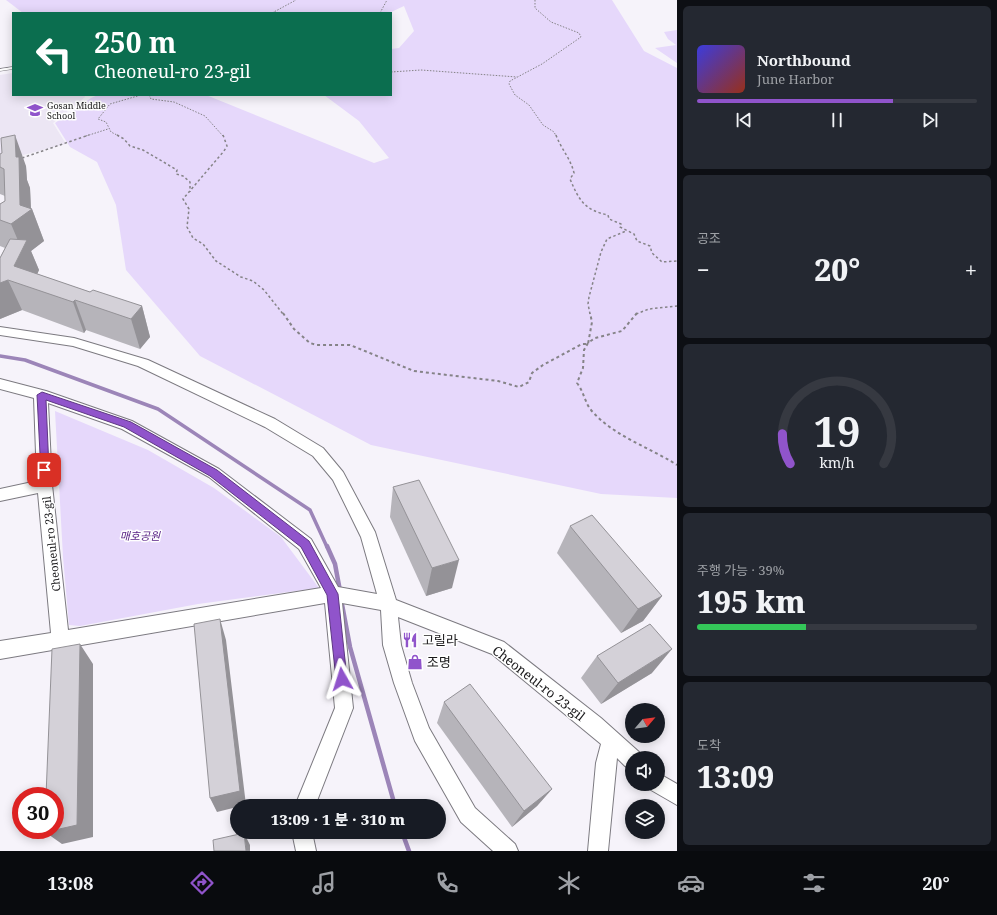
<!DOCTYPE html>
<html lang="ko">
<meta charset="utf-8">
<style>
body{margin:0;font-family:"Noto Serif","Noto Sans KR",serif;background:#242831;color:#f1f3f6;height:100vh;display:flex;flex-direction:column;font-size:15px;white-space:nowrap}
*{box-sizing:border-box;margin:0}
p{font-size:13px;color:#9ea1a6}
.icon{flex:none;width:22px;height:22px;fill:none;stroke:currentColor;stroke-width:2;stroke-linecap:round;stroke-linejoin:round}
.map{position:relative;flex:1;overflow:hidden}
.details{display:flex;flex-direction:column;gap:6px;padding:6px;background:#0d0f14;width:320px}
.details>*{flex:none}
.guide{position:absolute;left:12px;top:12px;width:380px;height:84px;border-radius:0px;box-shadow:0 2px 10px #0003;background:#0b6e4f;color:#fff;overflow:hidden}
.needle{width:26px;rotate:61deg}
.controls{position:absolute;left:625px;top:703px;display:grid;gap:8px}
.controls a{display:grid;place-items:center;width:40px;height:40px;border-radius:50%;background:#171b24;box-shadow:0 2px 10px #0003;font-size:20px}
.speed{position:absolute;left:12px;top:787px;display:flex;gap:8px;font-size:20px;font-weight:700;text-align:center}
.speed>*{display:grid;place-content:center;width:52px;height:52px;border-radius:50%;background:#171b24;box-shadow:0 2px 10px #0003;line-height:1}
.speed .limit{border:6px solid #d22;background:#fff;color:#111}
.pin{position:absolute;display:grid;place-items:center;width:34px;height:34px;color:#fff;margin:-17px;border-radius:8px;box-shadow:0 2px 6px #0006}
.me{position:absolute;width:44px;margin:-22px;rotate:354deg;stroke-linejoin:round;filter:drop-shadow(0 0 3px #0008)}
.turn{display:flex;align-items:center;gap:14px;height:84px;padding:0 16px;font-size:18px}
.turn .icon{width:52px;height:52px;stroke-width:2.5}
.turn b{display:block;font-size:28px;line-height:34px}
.big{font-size:30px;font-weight:800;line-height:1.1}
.details .tile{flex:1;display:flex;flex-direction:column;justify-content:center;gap:6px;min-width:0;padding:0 14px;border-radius:6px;background:#242831}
.details .dial{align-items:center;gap:0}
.dial svg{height:104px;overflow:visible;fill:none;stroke:#363941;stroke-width:7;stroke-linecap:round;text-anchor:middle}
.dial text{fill:#f1f3f6;stroke:none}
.song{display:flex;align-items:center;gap:12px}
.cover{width:48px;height:48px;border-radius:6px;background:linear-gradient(135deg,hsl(240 70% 55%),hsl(10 70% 35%))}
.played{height:4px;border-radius:2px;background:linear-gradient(90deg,#9054cb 70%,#363941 70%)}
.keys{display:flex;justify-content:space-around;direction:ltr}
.heat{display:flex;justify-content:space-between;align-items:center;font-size:22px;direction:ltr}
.charge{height:6px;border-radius:3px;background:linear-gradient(90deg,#34c759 39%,#363941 0)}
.trip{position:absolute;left:230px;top:799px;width:216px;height:40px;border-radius:20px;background:#171b24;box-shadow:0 2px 10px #0003;font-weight:800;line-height:40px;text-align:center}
.menu{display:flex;height:64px;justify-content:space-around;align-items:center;background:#090b0e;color:#9ea1a6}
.menu .icon{width:28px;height:28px}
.menu .active{color:#9054cb}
.menu b{font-size:18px;color:#f1f3f6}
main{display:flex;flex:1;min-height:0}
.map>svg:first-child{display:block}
.built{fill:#ece6f4}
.green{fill:#e6d8fb}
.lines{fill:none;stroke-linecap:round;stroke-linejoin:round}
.stream-far1{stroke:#9c85b8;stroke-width:3.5}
.stream{stroke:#9c85b8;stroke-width:4.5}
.lane-casing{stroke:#7c7a80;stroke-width:1}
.street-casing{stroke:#7c7a80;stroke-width:2}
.path-far2{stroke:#858387;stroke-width:1;stroke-dasharray:1.5 1.5;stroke-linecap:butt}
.path-far1{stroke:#858387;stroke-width:1.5;stroke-dasharray:2.5 2.5;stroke-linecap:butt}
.path{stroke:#858387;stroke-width:2;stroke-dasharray:3 3;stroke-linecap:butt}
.lane{fill:#fff;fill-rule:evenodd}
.street{fill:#fff;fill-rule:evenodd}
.wall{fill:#b6b4ba}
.shaded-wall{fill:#949297}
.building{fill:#d4d1d8;stroke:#949297}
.route{fill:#9054cb;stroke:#5e3784}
.labels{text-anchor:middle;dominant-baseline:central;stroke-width:3;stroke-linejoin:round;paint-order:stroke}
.far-poi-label{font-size:9px;fill:#19181a;stroke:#fff;text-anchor:start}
.park-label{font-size:11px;font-style:italic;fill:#541c82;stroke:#fff}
.street-label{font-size:11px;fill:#19181a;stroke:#fff}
.near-poi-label{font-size:13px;fill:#19181a;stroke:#fff;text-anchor:start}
.near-street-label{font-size:13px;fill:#19181a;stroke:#fff}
</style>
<main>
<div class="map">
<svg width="677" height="851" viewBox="0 0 677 851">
<rect width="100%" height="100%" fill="#f6f3fa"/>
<polygon class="built" points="13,73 13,95 84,95 85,97 53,123 66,144 0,161 0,75"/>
<g class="green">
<polygon points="6,0 612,0 644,51 677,68 677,498 601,494 371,445 200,356 126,270 116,205 97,162 70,147 55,123 91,98 98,95 206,95 374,163 389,158 359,121 324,95 391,95 391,49 399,48 414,31 404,6 389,13 23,13"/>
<polygon points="677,30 677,63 655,48 676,45 668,39 664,32"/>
<polygon points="55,411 148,450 214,488 281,537 319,588 198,604 80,626 69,625 63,557"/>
</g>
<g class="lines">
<polyline class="stream-far1" points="0,356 25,360 158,409 310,510 327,547"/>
<g class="stream">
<polyline points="327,546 335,564 340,591"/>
<polyline points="341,599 350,647 395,806"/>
<polyline points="402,832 409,851"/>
</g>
<defs>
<polygon id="lane" points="13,67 13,69 0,71 0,69"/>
<g id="street">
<path d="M0 327 74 338 148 360 275 419 323 448 343 472 375 532 396 600 504 642 601 718 639 752 641 758H632V769L625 766 617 758 608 851H588L596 763 601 744 492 654 398 617 401 645 412 683 429 728 475 808 515 844 518 851H493L461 822 415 741 394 683 383 645 381 610 342 603 353 708 315 806H295L335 708 325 603 0 659V641L51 633 38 493 0 501V489L37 481 34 398 0 389V379L46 391 132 421 219 469 311 539 338 587 377 594 361 537 333 480 313 456 265 427 138 366 73 346 0 335ZM48 403 122 429 209 477 299 549 321 588 68 630 52 485Z"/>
<polygon points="658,773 677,784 677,805 651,790 649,784 658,784"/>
<polygon points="292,832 312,832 316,851 296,851"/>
</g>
</defs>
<use href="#lane" class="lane-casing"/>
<use href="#street" class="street-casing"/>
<g class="path-far2">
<polyline points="535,0 535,8 551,22 579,33 581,37 542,64 510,81 509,84 515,95 529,105 543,125 554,132 556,136"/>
<polyline points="272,13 296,0"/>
<polyline points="380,13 387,0"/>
<polyline points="391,72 421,70 517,77"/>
<polyline points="149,95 151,99 174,102 205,116 223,136"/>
<polyline points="86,136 108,129"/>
<polyline points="119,136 111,132 106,122 98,119 110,104 141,95"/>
</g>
<g class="path-far1">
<polyline points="117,135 124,139 130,146 143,150 177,170 176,174 183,176 190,182 190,192"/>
<polyline points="223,135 227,146 224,151 183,199 189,209 187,227 193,238 203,244 216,261 241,277 253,281 264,290 283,314"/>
<path d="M556 135C561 149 571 159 574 173L570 179C579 200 584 210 608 215L609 219 621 224 620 227 634 234 637 241 650 246 652 253 662 262 677 261"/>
<polyline points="22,158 89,135"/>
<polyline points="590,314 588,304 589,297 601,252 607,239 626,231"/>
<polyline points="636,314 649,309 677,306"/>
</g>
<g class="path">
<polyline points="283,313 294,329 310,343 317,345 350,345 414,371 498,381 519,387 529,382 532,373 543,365 582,344 588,344 592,322 590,313"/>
<path d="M637 313 622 331 595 338 588 343 584 350 583 368 577 383C584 392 585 403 591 410 613 436 649 447 677 465"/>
</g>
<use href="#lane" class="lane"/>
<use href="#street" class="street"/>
</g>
<g class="wall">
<polygon points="0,154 26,166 27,180 30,188 31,209 32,209 44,241 31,251 39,270 37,274 90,292 142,306 150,337 140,349 86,330 84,333 22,310 0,319 0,258 5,248 0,246 0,204 5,201 5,196 0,194"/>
<polygon points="393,487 452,588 426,596 390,517"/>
<polygon points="570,526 662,596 643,621 621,633 557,553"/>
<polygon points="597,656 652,673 601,704 581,678"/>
<polygon points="444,702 552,789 537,806 512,827 437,723"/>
</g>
<g class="shaded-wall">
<polygon points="15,135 26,166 27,180 30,188 31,210 32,209 44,241 31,251 39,270 31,288 14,266 22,250 11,224 20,205 16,157"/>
<polygon points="8,280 22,310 0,319 0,283"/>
<polygon points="75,300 86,330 84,333 73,302"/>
<polygon points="142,306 150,337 140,349 131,319"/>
<polygon points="459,560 452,588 426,596 432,568"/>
<polygon points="662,596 643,621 621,633 638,609"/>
<polygon points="220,619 226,640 246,805 237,806 237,807 217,812 210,798"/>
<polygon points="80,644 93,664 93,837 62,844 45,832 55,830"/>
<polygon points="672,649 652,673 601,704 618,683"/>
<polygon points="552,789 537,806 512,827 524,811"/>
<polygon points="244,833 250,845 250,851 246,851"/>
</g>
<g class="building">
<polygon points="15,135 16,157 19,157 20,205 32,209 11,224 0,220 0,204 5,201 4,169 0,167 0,154 2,153 1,138"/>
<polygon points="10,239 27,240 14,266 90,292 93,290 142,306 131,319 75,300 73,302 8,280 0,283 0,258"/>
<polygon points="419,480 459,560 432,568 393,487"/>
<polygon points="592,515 662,596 638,609 570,526"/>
<polygon points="220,619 240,791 210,798 194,624"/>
<polygon points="650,624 672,649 618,683 597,656"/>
<polygon points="80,644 77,825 55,830 55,796 46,796 52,649"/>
<polygon points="470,684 552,789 524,811 444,702"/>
<polygon points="45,830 53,830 45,832"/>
<polygon points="244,833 246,851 214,851 213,840"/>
</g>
<polygon class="route" points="42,392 131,422 217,470 309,541 338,594 347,679 346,683 342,685 337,683 336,679 327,595 301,547 210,476 124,427 46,400 49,470 48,473 41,473 37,395"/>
<defs>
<symbol id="school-bare" viewBox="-9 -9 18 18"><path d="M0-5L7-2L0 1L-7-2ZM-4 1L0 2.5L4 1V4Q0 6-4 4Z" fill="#9054cb" stroke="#fff" stroke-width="2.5" paint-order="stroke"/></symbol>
<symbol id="restaurant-bare" viewBox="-9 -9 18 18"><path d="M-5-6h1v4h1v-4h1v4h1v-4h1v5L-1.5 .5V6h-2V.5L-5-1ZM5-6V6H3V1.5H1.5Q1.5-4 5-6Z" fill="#9054cb" stroke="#fff" stroke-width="2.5" paint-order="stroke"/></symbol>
<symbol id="shop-bare" viewBox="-9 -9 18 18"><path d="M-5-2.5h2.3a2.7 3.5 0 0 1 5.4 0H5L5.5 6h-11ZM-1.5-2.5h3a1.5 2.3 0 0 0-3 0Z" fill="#9054cb" stroke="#fff" stroke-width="2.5" paint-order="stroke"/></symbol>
</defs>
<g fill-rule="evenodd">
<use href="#school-bare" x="24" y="99" width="22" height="22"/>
<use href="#restaurant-bare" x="399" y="629" width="22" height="22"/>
<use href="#shop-bare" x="404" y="651" width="22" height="22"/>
</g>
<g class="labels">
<g class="far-poi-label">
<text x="47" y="105">Gosan Middle<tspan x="47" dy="10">School</tspan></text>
</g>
<g class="park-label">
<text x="140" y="535">매호공원</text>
</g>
<g class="street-label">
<text transform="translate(51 544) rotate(-96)">Cheoneul-ro 23-gil</text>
</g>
<g class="near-poi-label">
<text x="422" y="640">고릴라</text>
<text x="427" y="662">조명</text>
</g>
<g class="near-street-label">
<text transform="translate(539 683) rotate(38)">Cheoneul-ro 23-gil</text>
</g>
</g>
</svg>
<div class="controls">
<a><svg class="needle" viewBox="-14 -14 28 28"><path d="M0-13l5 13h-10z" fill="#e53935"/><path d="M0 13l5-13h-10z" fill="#9ea1a6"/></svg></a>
<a><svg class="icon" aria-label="sound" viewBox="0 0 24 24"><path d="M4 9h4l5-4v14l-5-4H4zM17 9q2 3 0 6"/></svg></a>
<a><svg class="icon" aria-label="layers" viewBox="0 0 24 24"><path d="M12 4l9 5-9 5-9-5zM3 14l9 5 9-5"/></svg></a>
</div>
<div class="speed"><div class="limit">30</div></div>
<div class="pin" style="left:44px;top:470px;background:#d93025"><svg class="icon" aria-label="arrive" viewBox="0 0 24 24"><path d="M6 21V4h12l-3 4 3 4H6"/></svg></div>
<svg class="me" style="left:342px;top:679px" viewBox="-20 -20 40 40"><path d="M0-17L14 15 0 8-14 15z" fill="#9054cb" stroke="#fff" stroke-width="4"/></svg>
<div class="trip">13:09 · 1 분 · 310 m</div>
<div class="guide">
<div class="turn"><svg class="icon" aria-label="left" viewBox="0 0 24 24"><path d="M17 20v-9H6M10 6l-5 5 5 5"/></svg><div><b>250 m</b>Cheoneul-ro 23-gil</div></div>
</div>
</div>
<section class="details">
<div class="tile">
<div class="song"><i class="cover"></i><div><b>Northbound</b><p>June Harbor</p></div></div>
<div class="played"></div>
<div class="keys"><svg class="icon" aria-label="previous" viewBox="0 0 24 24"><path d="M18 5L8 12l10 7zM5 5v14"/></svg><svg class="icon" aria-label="pause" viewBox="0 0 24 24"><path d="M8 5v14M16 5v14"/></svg><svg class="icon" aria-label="next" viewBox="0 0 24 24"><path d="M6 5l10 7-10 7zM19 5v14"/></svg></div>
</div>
<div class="tile"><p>공조</p>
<div class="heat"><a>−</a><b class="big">20°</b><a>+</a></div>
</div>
<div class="tile dial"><svg viewBox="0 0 100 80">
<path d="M14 69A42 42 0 1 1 86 69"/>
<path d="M14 69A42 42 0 0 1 8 46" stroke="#9054cb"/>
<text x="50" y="56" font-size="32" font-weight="700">19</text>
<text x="50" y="72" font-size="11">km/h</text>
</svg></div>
<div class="tile"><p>주행 가능 · 39%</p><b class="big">195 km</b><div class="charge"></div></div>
<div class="tile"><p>도착</p><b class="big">13:09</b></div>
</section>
</main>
<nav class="menu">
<b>13:08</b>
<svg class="icon active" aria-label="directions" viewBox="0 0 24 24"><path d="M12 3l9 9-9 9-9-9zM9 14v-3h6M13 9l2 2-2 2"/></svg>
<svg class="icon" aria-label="music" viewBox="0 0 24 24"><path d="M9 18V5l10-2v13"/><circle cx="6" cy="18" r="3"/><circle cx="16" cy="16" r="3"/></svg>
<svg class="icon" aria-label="phone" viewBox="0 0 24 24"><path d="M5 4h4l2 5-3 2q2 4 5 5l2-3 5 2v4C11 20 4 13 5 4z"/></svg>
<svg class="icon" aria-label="climate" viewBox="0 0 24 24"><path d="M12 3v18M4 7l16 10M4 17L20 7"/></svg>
<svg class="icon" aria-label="car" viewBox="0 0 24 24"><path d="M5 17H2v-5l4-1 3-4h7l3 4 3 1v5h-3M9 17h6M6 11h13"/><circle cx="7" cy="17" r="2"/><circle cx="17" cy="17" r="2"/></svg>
<svg class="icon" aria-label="filters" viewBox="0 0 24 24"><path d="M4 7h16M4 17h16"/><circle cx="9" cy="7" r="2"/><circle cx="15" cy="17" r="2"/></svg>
<b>20°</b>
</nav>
